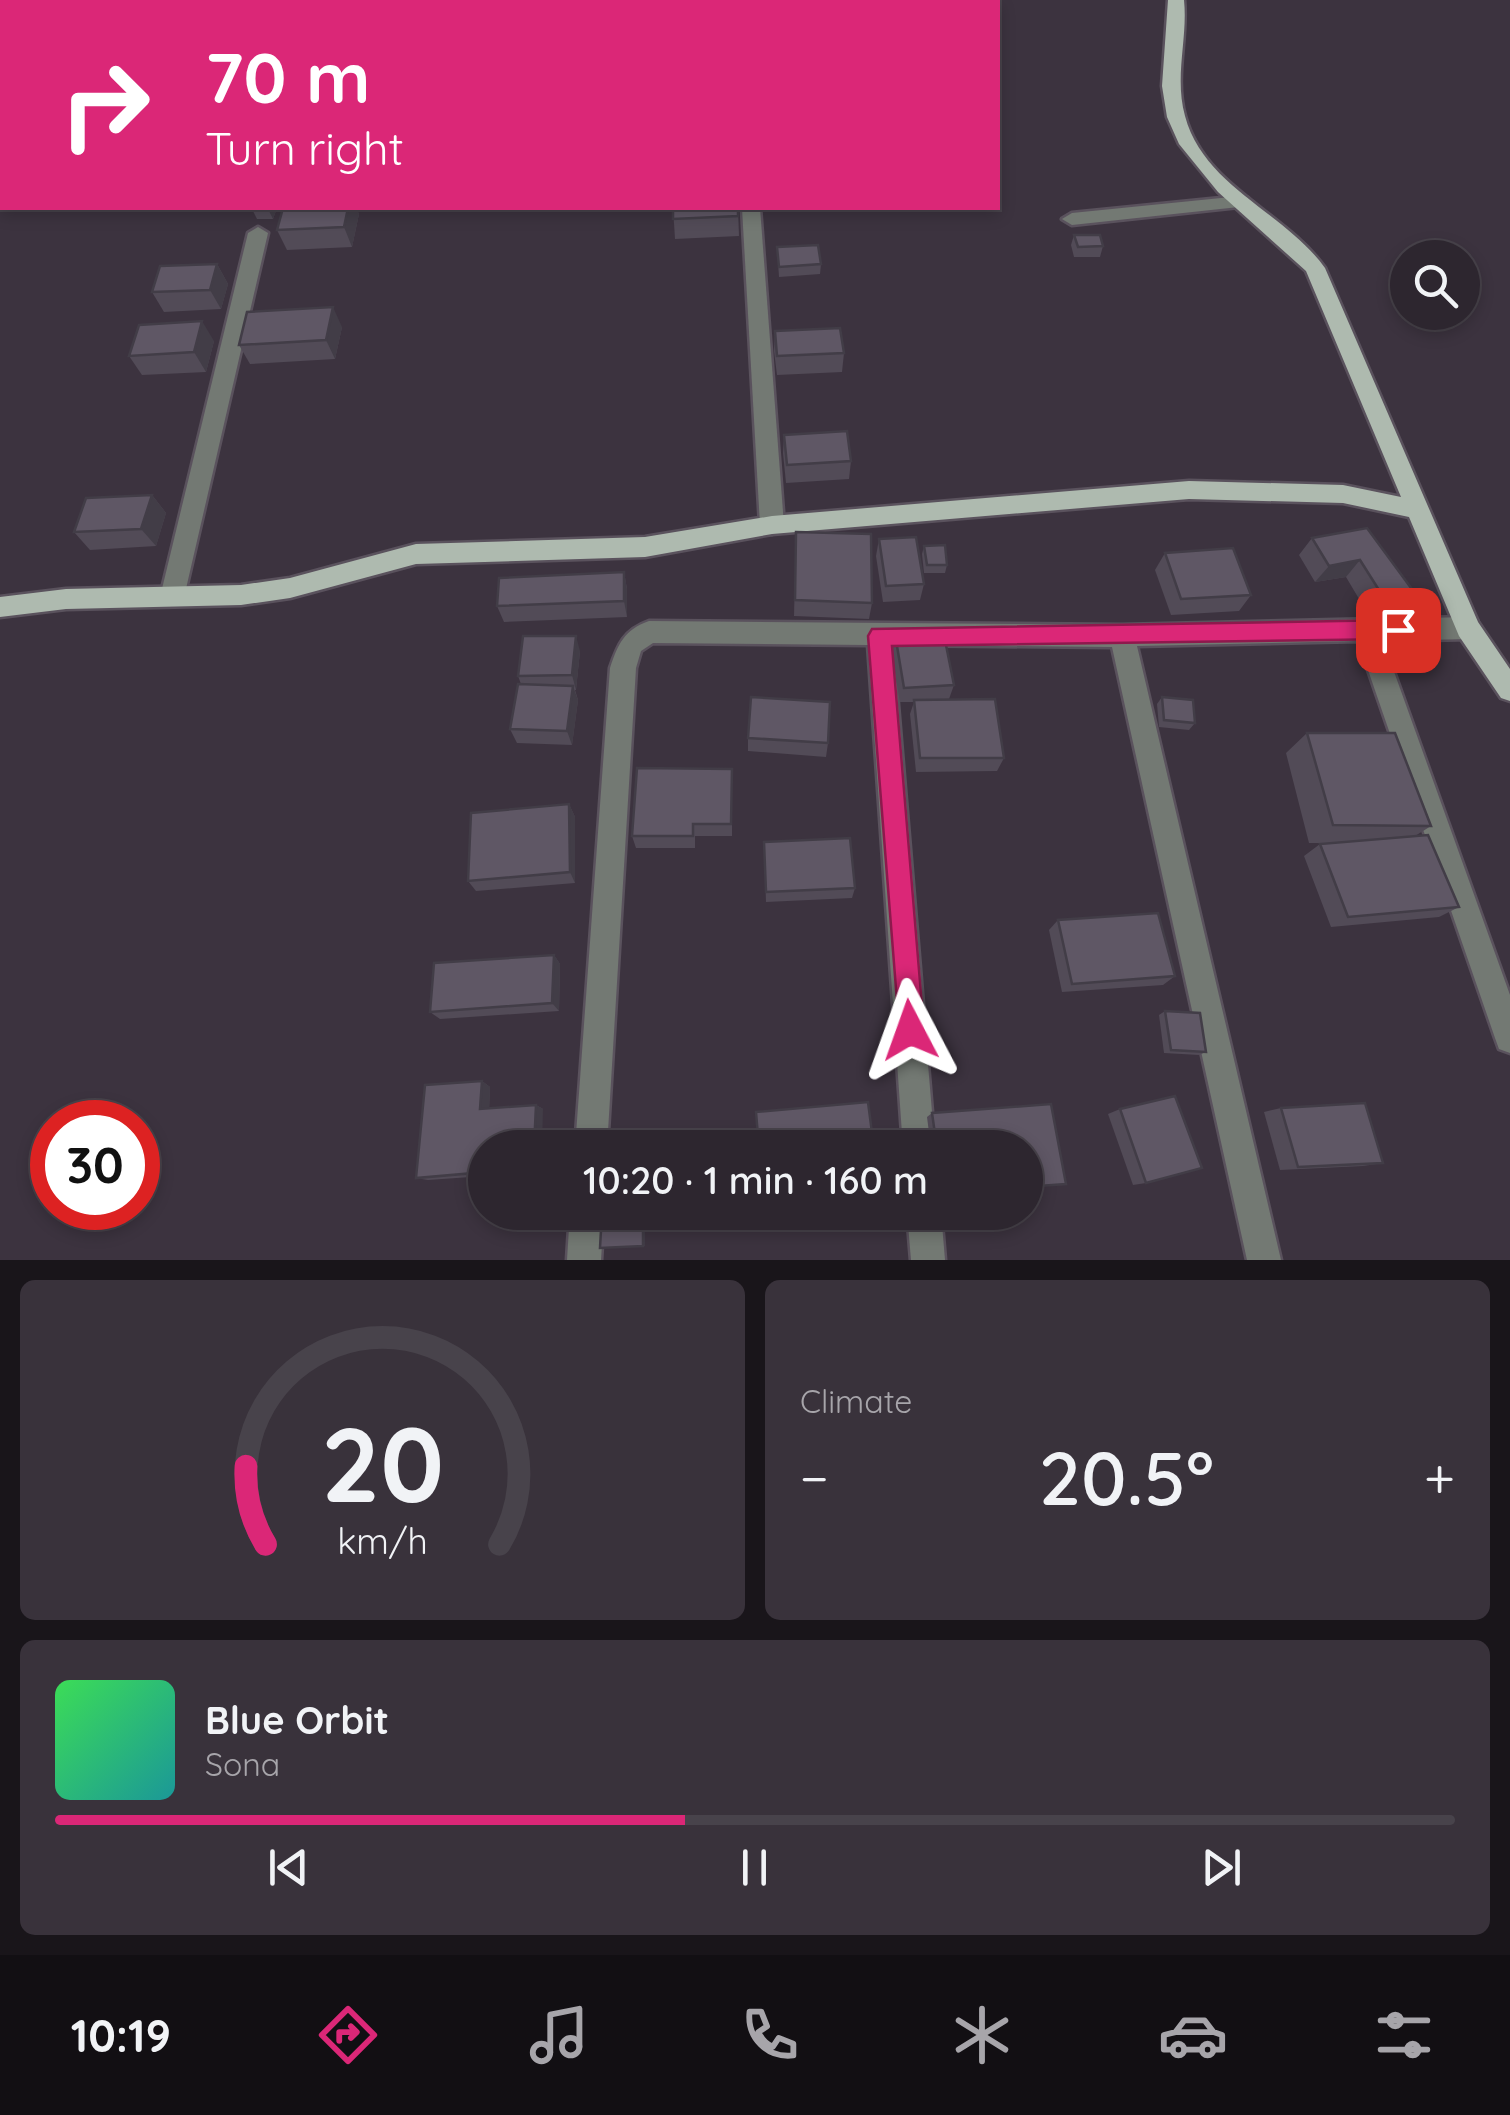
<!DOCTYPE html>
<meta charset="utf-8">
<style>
body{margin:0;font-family:Quicksand,sans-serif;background:#39323b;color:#f1f3f6;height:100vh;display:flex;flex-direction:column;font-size:38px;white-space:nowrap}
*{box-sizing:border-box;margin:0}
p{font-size:32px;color:#a7a5aa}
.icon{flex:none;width:55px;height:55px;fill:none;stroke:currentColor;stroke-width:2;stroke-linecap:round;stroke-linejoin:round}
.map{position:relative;height:1260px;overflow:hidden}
.details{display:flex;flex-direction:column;gap:20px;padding:20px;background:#19151a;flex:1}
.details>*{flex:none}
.hud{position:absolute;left:0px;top:0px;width:1000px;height:210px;box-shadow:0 5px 15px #0003,0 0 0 2px #48434b;background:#db2777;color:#fff;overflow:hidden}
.tools{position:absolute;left:1390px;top:240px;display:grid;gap:20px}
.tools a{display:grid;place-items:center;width:90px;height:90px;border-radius:50%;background:#2d262f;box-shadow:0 5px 15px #0003,0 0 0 2px #48434b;font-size:50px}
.speed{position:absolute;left:30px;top:1100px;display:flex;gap:20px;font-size:50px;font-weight:700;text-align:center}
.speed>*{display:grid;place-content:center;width:130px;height:130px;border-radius:50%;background:#2d262f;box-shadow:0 5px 15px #0003,0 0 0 2px #48434b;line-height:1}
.speed .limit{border:15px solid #d22;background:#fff;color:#111}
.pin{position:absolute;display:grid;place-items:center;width:85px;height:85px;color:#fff;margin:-42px;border-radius:20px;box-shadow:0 5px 15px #0006}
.me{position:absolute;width:110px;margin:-55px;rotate:356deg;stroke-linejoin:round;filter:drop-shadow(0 0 8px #0008)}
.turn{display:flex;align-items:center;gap:35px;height:210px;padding:0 40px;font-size:45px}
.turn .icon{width:130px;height:130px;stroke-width:2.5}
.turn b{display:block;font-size:70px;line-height:85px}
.big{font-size:75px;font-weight:600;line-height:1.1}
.details .tile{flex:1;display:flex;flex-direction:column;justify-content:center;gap:15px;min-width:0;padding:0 35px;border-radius:15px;background:#39323b}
.details .dial{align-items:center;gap:0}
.dial svg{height:260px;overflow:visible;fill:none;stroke:#48434b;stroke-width:7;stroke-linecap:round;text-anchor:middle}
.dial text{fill:#f1f3f6;stroke:none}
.song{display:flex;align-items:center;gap:30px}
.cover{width:120px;height:120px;border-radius:15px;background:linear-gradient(135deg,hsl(130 70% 55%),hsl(180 70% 35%))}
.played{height:10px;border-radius:5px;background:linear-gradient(90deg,#db2777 45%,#48434b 45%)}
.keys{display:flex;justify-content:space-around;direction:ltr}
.heat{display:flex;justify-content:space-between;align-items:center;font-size:55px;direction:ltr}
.details .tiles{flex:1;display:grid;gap:20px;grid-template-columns:1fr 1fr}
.tile:last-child{grid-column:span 2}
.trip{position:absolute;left:468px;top:1130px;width:575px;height:100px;border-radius:50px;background:#2d262f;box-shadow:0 5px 15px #0003,0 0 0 2px #48434b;font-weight:600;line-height:100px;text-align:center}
.tab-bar{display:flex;height:160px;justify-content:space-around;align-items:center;background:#120f13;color:#a7a5aa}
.tab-bar .icon{width:70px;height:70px}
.tab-bar .active{color:#db2777}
.tab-bar b{font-size:45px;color:#f1f3f6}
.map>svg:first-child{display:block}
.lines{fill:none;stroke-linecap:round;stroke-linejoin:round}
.minor-casing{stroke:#5a525d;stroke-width:5}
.major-casing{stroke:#5a525d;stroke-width:5}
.minor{fill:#737973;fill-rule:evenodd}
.major{fill:#aebaaf;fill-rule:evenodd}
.wall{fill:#524b57}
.shaded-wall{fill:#423d47}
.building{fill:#5f5765;stroke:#423d47;stroke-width:2.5}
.route{fill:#db2777;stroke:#8e194d;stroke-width:2.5}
</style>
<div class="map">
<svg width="1510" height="1260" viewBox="0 0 1510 1260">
<rect width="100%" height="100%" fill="#3c333f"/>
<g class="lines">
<defs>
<g id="minor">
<polygon points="1241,196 1248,198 1248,206 1072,225 1062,219 1072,213"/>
<polygon points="742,208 760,208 784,525 772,534 760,525"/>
<polygon points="258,227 268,233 185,593 182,600 164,600 161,593 248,233"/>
<path d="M1468 617 1477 620 1480 628 1477 636 1468 639 1383 641 1510 995V1053L1499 1049 1495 1038 1358 641 1137 646 1281 1260H1247L1112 647 893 645 935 1148H903L868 645 653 643 641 651 636 668 607 1148H575L610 668C618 644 624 630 649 621L1122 625Z"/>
<polygon points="570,1212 604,1212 601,1260 567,1260"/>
<polygon points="907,1212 941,1212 945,1260 911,1260"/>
</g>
<path id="major" d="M1168 0H1184C1188 39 1174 76 1185 116 1204 187 1285 212 1325 268L1478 622 1510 669V701L1501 698 1459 636 1409 517 1343 503 1189 499 772 534 645 557 416 564 290 598 241 605 66 609 0 617V597L66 589 241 585 290 578 416 544 645 537 772 516 1189 481 1343 485 1401 497 1306 271 1218 192 1179 144 1167 117 1162 86Z"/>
</defs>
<use href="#minor" class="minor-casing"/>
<use href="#major" class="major-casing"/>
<use href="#minor" class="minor"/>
<use href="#major" class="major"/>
</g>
<g class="wall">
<polygon points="277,208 273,219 257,219 252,209"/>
<polygon points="283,208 356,208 359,214 352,247 287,250 277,230"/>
<polygon points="673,208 738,208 739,236 675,239"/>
<polygon points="1074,235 1103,246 1100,257 1074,257 1071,245"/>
<polygon points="777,247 821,264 820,274 779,277"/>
<polygon points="217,264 228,284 221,309 164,312 152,292"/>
<polygon points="342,327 335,359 250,364 239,345"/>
<polygon points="775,331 844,353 842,372 777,375 774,351"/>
<polygon points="214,341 206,372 142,375 129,356"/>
<polygon points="784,435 851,461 849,479 786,483 783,453"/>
<polygon points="152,495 166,513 156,546 90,550 74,532"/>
<polygon points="1367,528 1414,592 1397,608 1368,614 1346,577 1315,582 1299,555 1312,538"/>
<polygon points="796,532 872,603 869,619 794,616"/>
<polygon points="879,539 924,584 920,600 883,602 876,556"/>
<polygon points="924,546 947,565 945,573 924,573 922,554"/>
<polygon points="1165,553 1251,595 1239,611 1171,615 1155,570"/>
<polygon points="624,572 627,589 627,617 504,622 497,606"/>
<polygon points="895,634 954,685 949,699 1004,758 997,771 916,772 910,714 914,702 900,702 891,649"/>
<polygon points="580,651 576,690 575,690 578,700 572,745 517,743 510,729 521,684 518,676"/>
<polygon points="1162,697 1195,723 1189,730 1159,727 1157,704"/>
<polygon points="1307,733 1431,826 1415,836 1459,907 1439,917 1331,927 1304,856 1320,844 1336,843 1309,843 1286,753"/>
<polygon points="748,738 828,743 826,757 748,751"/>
<polygon points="732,769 732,836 695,836 695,848 636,848 632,836"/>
<polygon points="569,804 575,817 575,883 476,891 468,881"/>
<polygon points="764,842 855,888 852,898 766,902"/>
<polygon points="1058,920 1175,976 1163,985 1062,992 1049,930"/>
<polygon points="554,955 560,964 559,1011 440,1019 430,1012"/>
<polygon points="1165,1011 1206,1052 1199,1055 1164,1053 1159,1015"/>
<polygon points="482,1081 490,1087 489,1109 536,1105 543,1109 485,1148 485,1176 428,1180 416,1178"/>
<polygon points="1051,1104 1066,1184 1025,1188 1025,1148 931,1148 927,1117 932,1113"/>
<polygon points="1281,1108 1383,1163 1363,1166 1280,1170 1264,1112"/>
<polygon points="1120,1109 1146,1183 1133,1185 1108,1114"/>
</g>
<g class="shaded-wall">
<polygon points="269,208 277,208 273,219 268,209"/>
<polygon points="348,208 356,208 359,214 352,247 344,227"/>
<polygon points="217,264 228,284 221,309 210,290"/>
<polygon points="333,307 342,327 335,359 326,340"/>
<polygon points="202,321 214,341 206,372 194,352"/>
<polygon points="152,495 166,513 156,546 141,529"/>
<polygon points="1360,560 1346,577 1315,582 1329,566"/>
<polygon points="624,572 627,589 627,617 624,601"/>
<polygon points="1414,592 1397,608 1368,614 1384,598"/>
<polygon points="576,636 580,651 576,690 572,675"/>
<polygon points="573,686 578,700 572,745 567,731"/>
<polygon points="569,804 575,817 575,883 570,872"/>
<polygon points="554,955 560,964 559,1011 552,1003"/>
<polygon points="482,1081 490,1087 489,1114 480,1109"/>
<polygon points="536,1105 543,1109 542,1148 534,1148"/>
<rect x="643" y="1212" width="2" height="34"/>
</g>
<g class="building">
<polygon points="283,208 348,208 344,227 277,230"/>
<polygon points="673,208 738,208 738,216 673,219"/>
<polygon points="1074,235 1100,235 1103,246 1078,247"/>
<polygon points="818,245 821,264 779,267 777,247"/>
<polygon points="217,264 210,290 152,292 160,266"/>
<polygon points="333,307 326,340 239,345 247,312"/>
<polygon points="202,321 194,352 129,356 139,325"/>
<polygon points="840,328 844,353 777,356 775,331"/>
<polygon points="847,431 851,461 787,465 784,435"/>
<polygon points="152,495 141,529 74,532 86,498"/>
<polygon points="1367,528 1414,592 1384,598 1360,560 1329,566 1312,538"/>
<polygon points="796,532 871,534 872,603 795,600"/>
<polygon points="916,537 924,584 886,586 879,539"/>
<polygon points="945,545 947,565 927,565 924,546"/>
<polygon points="1233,548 1251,595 1181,599 1165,553"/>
<polygon points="624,572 624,601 497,606 499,578"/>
<polygon points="943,630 954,685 904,688 895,634"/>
<polygon points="523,636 576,636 572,675 518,676"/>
<polygon points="518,684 573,686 567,731 510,729"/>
<polygon points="751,697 830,702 828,743 748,738"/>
<polygon points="1162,697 1193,700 1195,723 1164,720"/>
<polygon points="995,699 1004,758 920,758 914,700"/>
<polygon points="1307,733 1395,733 1431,826 1333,825"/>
<polygon points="637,768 732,769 731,824 693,824 693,836 632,836"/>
<polygon points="569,804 570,872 468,881 471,813"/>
<polygon points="1428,835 1459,907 1348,917 1320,844"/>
<polygon points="850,838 855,888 766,892 764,842"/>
<polygon points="1158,913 1175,976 1072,984 1058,920"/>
<polygon points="554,955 552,1003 430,1012 434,963"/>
<polygon points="1165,1011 1200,1013 1206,1052 1171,1050"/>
<polygon points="482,1081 480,1109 536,1105 534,1148 485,1148 485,1172 416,1178 425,1085"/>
<polygon points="1175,1096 1202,1168 1146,1183 1120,1109"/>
<polygon points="868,1102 874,1148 759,1148 756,1112"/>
<polygon points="1365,1103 1383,1163 1298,1167 1281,1108"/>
<polygon points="1051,1104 1066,1184 1025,1187 1025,1148 937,1148 932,1113"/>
<polygon points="602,1212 643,1212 643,1246 600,1248"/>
</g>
<polygon class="route" points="1398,620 1409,630 1398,639 892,646 924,1030 920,1039 910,1044 900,1039 868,636 872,629"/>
</svg>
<div class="tools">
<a><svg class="icon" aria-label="search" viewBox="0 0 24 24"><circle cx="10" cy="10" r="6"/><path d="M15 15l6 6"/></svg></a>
</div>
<div class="speed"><div class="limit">30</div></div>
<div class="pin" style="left:1398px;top:630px;background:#d93025"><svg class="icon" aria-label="arrive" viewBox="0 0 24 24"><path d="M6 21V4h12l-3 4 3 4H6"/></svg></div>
<svg class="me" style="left:910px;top:1030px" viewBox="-20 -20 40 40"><path d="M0-17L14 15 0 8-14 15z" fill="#db2777" stroke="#fff" stroke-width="4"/></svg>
<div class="trip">10:20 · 1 min · 160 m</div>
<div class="hud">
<div class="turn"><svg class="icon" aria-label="right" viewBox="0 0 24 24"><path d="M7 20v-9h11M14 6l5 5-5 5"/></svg><div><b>70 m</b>Turn right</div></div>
</div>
</div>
<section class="details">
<div class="tiles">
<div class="tile dial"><svg viewBox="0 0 100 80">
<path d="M14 69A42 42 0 1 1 86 69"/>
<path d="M14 69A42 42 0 0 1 8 45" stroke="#db2777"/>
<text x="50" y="56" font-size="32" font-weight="700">20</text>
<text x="50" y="72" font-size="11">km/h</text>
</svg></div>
<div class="tile"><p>Climate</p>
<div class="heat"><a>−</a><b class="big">20.5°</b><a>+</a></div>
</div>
<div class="tile">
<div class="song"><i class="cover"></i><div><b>Blue Orbit</b><p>Sona</p></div></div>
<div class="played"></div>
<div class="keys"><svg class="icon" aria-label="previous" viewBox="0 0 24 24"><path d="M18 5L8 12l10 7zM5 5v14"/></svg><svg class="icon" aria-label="pause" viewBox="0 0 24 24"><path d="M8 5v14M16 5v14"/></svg><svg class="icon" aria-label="next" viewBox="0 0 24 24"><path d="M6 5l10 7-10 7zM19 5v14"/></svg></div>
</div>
</div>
</section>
<nav class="tab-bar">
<b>10:19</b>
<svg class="icon active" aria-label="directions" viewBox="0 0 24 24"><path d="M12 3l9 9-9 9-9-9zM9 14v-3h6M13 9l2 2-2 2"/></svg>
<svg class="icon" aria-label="music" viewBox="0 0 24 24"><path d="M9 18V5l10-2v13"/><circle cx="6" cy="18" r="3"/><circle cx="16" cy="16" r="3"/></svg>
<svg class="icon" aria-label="phone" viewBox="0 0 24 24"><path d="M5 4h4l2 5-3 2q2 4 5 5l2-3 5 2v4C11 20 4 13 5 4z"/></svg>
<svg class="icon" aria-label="climate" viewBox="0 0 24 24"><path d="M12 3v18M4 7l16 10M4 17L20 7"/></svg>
<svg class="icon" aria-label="car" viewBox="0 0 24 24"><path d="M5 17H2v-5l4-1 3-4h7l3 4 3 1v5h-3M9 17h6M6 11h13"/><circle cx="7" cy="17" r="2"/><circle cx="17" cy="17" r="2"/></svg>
<svg class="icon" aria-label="filters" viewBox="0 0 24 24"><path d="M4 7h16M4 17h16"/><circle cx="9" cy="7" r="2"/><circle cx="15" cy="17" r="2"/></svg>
</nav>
